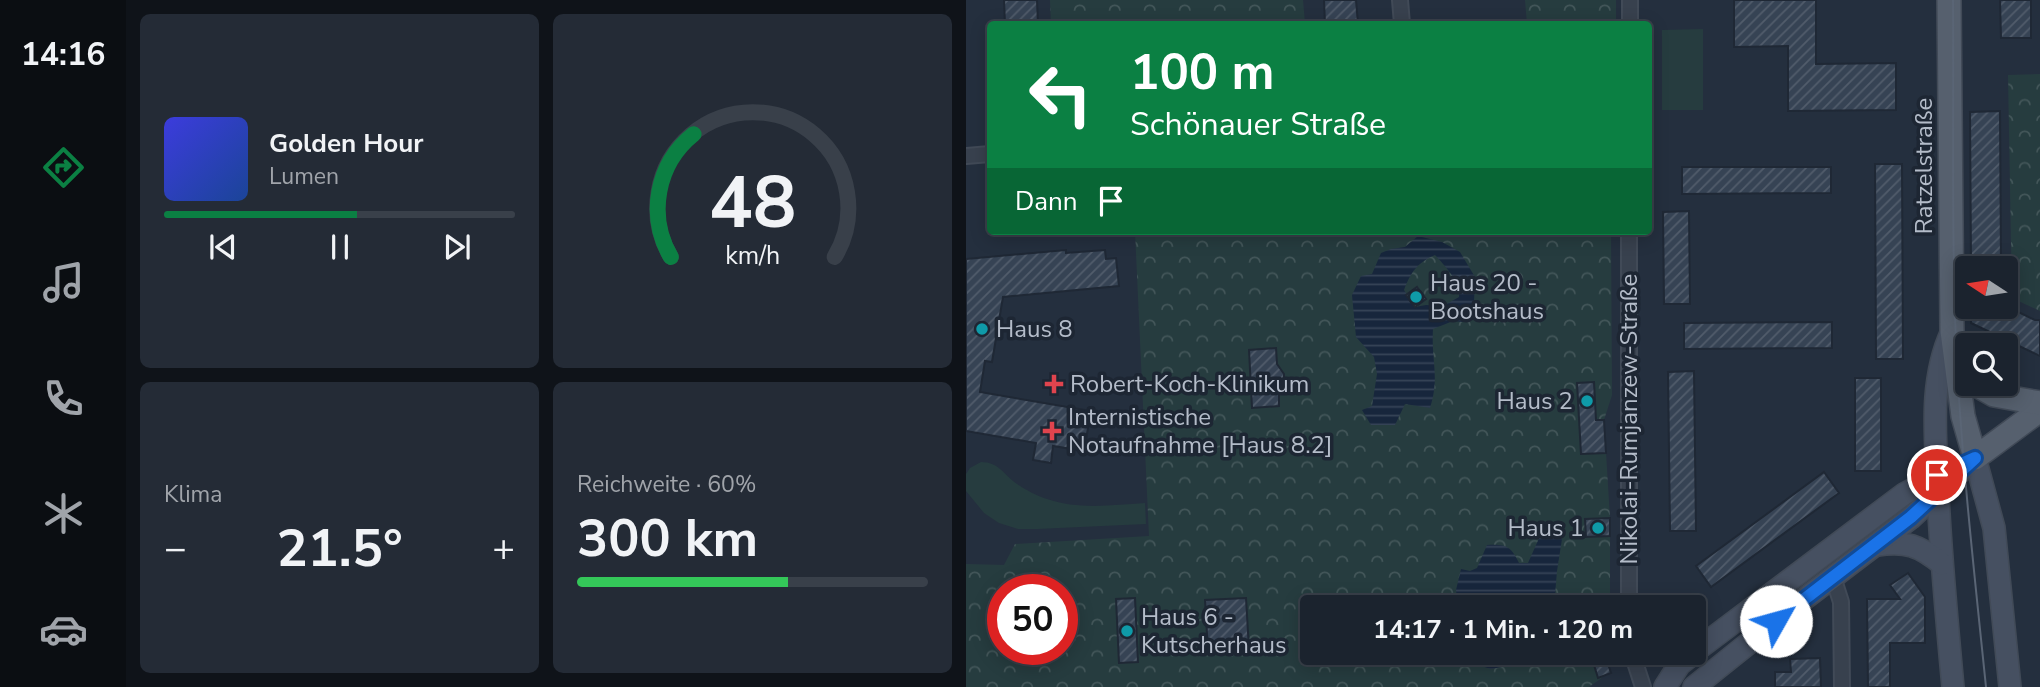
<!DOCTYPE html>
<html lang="de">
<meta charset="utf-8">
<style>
body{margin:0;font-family:"Nunito Sans",sans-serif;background:#242b36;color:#f1f3f6;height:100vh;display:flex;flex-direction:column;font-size:26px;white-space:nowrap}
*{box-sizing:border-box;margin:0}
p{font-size:23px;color:#a0a4aa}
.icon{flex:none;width:38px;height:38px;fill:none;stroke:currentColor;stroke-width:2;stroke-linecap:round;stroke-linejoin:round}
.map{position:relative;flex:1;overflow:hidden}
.details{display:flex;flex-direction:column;gap:14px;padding:14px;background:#0f1319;width:840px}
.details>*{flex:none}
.banner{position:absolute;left:21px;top:21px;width:665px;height:214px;border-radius:7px;box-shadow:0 4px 18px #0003,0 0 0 2px #39404a;background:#0b8043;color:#fff;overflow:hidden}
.needle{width:46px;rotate:282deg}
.buttons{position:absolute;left:989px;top:256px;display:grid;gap:14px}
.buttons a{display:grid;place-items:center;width:63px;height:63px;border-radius:7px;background:#1b232e;box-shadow:0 4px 18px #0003,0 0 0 2px #39404a;font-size:35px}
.speed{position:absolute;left:21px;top:574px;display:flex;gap:14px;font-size:35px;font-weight:700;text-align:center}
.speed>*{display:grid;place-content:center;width:91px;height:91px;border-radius:50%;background:#1b232e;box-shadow:0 4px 18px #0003,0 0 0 2px #39404a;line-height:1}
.speed .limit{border:10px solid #d22;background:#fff;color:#111}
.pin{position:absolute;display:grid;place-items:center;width:60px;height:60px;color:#fff;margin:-30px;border:4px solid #fff;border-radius:50%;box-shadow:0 2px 7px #0007}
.me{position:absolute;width:77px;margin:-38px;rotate:52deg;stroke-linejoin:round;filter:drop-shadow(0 0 5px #0008)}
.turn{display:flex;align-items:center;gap:24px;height:147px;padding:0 28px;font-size:32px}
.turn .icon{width:91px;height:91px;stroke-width:2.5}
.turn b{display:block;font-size:49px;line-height:60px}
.then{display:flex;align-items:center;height:66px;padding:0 28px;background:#0003;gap:14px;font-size:26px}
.big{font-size:52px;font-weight:700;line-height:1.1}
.details .tile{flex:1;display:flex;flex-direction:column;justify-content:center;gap:10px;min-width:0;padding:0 24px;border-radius:10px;background:#242b36}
.details .dial{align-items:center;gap:0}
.dial svg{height:182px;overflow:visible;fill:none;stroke:#39404a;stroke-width:7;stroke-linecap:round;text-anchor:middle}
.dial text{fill:#f1f3f6;stroke:none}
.song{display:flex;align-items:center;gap:21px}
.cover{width:84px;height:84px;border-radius:10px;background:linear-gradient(135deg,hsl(240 70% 55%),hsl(220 70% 35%))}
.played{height:7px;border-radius:4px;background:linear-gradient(90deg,#0b8043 55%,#39404a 55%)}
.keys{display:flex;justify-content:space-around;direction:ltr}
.heat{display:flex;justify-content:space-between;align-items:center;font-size:38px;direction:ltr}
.charge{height:10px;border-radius:5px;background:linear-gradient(90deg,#34c759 60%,#39404a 0)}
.details .tiles{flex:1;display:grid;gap:14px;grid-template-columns:repeat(2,1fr)}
.trip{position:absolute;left:334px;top:595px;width:406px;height:70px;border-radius:7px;background:#1b232e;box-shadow:0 4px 18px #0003,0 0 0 2px #39404a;font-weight:700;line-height:70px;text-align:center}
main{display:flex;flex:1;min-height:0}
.tab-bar{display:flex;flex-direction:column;width:126px;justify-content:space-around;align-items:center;background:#0b0e12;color:#a0a4aa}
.tab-bar .icon{width:49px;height:49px}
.tab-bar .current{color:#0b8043}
.tab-bar b{font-size:32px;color:#f1f3f6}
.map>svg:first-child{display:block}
.green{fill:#263c3f}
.park{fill:url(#park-crowns);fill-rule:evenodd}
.water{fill:url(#water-rules);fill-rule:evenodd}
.building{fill:url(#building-hatch);stroke:#1f2835;stroke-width:2}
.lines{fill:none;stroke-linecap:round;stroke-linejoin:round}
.street-casing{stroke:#414a57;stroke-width:18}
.secondary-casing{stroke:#414a57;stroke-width:24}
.primary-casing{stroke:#414a57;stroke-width:26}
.street{stroke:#38414e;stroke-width:14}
.secondary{stroke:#465061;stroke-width:21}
.primary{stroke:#56606e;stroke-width:23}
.tram{stroke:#5a6575;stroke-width:2}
.route-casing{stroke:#114b97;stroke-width:18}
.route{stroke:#1a73e8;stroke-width:12}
.culture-dot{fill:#0f9aa8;stroke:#1d2633;stroke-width:2.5}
.health-dot{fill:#e0444e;stroke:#1d2633;stroke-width:2.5}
.labels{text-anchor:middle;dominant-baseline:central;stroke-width:7;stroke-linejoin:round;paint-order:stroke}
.street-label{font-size:24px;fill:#b4bcc9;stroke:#1d2633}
.poi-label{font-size:24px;fill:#b4bcc9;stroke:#1d2633;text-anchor:start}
</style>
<main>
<nav class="tab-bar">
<b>14:16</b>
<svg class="icon current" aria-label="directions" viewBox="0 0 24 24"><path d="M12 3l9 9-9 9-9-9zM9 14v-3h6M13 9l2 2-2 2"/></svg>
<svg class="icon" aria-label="music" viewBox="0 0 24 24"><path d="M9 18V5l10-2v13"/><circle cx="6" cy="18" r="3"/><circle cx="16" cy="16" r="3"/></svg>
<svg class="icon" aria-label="phone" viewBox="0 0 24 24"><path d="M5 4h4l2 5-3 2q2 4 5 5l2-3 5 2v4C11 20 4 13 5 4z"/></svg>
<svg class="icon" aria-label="climate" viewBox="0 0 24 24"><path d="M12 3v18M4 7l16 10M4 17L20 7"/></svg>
<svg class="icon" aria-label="car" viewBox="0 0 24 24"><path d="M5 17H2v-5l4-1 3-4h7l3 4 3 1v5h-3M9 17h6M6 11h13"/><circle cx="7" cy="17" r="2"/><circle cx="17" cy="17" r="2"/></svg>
</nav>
<section class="details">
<div class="tiles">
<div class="tile">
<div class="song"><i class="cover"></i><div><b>Golden Hour</b><p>Lumen</p></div></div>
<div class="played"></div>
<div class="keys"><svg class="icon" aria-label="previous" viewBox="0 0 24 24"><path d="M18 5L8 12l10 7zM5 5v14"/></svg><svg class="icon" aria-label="pause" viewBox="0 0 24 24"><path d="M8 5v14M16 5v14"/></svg><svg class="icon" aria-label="next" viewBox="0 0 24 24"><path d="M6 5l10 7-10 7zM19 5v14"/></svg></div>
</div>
<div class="tile dial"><svg viewBox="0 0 100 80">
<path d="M14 69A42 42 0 1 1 86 69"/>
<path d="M14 69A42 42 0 0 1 24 15" stroke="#0b8043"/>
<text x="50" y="56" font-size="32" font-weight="700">48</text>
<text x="50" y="72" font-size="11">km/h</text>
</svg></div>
<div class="tile"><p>Klima</p>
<div class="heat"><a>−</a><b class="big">21.5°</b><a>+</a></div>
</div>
<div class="tile"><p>Reichweite · 60%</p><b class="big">300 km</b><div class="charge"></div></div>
</div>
</section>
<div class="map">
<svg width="1074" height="687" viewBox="0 0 1074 687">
<defs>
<pattern id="park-crowns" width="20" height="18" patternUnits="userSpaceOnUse" patternTransform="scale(1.75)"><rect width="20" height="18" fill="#263c3f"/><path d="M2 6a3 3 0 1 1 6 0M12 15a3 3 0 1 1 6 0" fill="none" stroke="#435659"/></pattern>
<pattern id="water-rules" width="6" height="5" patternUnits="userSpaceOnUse" patternTransform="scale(1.75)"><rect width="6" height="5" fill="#17263c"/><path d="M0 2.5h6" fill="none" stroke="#364457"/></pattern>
<pattern id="building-hatch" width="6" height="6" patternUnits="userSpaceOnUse" patternTransform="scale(1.75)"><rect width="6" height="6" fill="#364354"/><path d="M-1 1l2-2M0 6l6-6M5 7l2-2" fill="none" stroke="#515c6b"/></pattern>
</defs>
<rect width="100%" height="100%" fill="#242f3e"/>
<g class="green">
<polygon points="737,29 737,110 696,110 696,30"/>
<path d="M15 462C33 462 38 475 51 484 60 490 71 496 81 499 113 510 146 505 179 503L180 524 71 529H52L33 523 18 513 0 491V474L4 468Z"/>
</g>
<g class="park">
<polygon points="84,0 337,0 339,24 85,24"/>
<polygon points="559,0 650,0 650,24 561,24"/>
<polygon points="1074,74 1074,311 1046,298 1042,75"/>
<path d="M169 231H645L646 395 638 420 644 518V607H346V653H643C643 676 641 674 623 687H0V564L38 565 49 544 183 536ZM37 590H96V649H37Z"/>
</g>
<g class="water">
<path d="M452 236 476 242 494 252 509 277 508 302 497 322 487 321 467 329C465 360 474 377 464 408L439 404 429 425H405L396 410 406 406 411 374 408 357 390 337 386 295 395 276 406 274 415 253 425 249 439 247ZM469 255C479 266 494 281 493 297L477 306 460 305 449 307 438 290C445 272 451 263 469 255Z"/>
<path d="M587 529 596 539 591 571 588 607H492L490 590 495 569 504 571 511 568 521 545C540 544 545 546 553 563H562L574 536Z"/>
<polygon points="510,653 538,653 536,667 525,669 515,666"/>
</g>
<g class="building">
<polygon points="38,0 71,0 72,24 39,24"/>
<polygon points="358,0 390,0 392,24 359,24"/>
<polygon points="768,0 850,0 850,64 930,63 930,110 822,111 822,46 768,47"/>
<polygon points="1034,0 1065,0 1065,38 1035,38"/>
<polygon points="1034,111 1035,268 1005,268 1004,112"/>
<polygon points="909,164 936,164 937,359 910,359"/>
<polygon points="716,167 865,167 865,193 716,194"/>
<polygon points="723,211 724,304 698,304 697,212"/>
<polygon points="100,250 100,253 139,250 140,259 150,258 153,286 37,297 26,362 19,361 14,392 125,411 118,451 87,446 85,463 67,460 70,443 0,431 0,259"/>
<polygon points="451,287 460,299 449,307 440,295"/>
<polygon points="1005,306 1040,306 1069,320 1074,320 1074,356 1005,323"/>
<polygon points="866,322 866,348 718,349 718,323"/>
<polygon points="310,348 311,364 318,374 318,379 313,388 313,406 286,408 283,350"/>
<polygon points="728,371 730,531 704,531 702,372"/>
<rect x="889" y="378" width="26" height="93"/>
<polygon points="628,382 630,420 638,420 640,453 615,454 611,383"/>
<polygon points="858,472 873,493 745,587 730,566"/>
<polygon points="644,518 644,536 620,537 619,519"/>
<polygon points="942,573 959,597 959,643 924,643 924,687 902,687 901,599 934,599 924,585"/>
<polygon points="169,598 172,662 153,663 150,599"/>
<polygon points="280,598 283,649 242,651 239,600"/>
<polygon points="854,658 855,687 809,687 809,672 825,672 824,659"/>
<polygon points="637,662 642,664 645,673 632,678 628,665"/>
</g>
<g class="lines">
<defs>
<g id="street">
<polyline points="434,0 436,24"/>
<polyline points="664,24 664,0"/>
<polyline points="0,156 24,154"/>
<polyline points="867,577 875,602 876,687"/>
<polyline points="663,607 663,231"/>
<polyline points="666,653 677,687"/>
<polyline points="681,653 692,657 721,658"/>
</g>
<g id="secondary">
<path d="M986 331C962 382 970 440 972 495 975 559 981 623 987 687"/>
<polyline points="1009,458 1028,528 1044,687"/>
<path d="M911 545C940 541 953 545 976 564"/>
<polyline points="728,652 938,494 981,471"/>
<polyline points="699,687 713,665 728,653"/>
<polyline points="728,687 829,606 945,518 1009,458"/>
</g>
<g id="primary">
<polyline points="983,0 986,331 997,416 1009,458 1074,410"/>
<polyline points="1007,383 1028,395 1074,403"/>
</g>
</defs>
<use href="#street" class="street-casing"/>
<use href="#secondary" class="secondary-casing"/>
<use href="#primary" class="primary-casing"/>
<use href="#street" class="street"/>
<use href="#secondary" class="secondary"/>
<use href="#primary" class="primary"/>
<path class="tram" d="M987 0C988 122 985 244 991 365 997 473 1009 580 1020 687"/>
</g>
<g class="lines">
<defs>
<polyline id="route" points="810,621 945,517 1009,458 971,475"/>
</defs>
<use href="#route" class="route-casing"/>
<use href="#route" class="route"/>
</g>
<g class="culture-dot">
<circle cx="450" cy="297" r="7"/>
<circle cx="16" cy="329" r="7"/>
<circle cx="621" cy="401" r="7"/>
<circle cx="632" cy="528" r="7"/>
<circle cx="161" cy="631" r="7"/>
</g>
<g class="health-dot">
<path d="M84.5 373.5h7v7h7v7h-7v7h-7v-7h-7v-7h7z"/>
<path d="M82.5 420.5h7v7h7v7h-7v7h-7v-7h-7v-7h7z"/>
</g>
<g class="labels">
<g class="street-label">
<text transform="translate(958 166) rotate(-90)">Ratzelstraße</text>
<text transform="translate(663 419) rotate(-90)">Nikolai-Rumjanzew-Straße</text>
</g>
<g class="poi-label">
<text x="464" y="283">Haus 20 -<tspan x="464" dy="28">Bootshaus</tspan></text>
<text x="30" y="329">Haus 8</text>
<text x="104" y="384">Robert-Koch-Klinikum</text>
<text x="607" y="401" text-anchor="end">Haus 2</text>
<text x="102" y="417">Internistische<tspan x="102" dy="28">Notaufnahme [Haus 8.2]</tspan></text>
<text x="618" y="528" text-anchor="end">Haus 1</text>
<text x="175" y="617">Haus 6 -<tspan x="175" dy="28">Kutscherhaus</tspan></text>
</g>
</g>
</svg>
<div class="buttons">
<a><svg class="needle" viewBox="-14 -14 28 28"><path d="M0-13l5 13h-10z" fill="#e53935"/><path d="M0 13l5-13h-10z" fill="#a0a4aa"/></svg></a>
<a><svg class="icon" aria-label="search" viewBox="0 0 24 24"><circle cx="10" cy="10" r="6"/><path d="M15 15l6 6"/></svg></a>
</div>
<div class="speed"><div class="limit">50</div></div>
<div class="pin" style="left:971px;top:475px;background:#d93025"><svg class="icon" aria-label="arrive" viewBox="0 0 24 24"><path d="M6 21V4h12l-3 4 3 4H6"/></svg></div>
<svg class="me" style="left:810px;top:621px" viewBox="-20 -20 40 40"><circle r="19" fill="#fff"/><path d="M0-13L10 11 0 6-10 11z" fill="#1a73e8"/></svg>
<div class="trip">14:17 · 1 Min. · 120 m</div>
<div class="banner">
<div class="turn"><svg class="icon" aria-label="left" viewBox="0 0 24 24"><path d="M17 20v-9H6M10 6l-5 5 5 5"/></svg><div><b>100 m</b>Schönauer Straße</div></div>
<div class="then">Dann<svg class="icon" aria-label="arrive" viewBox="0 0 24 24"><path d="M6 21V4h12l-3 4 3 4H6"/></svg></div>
</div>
</div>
</main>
